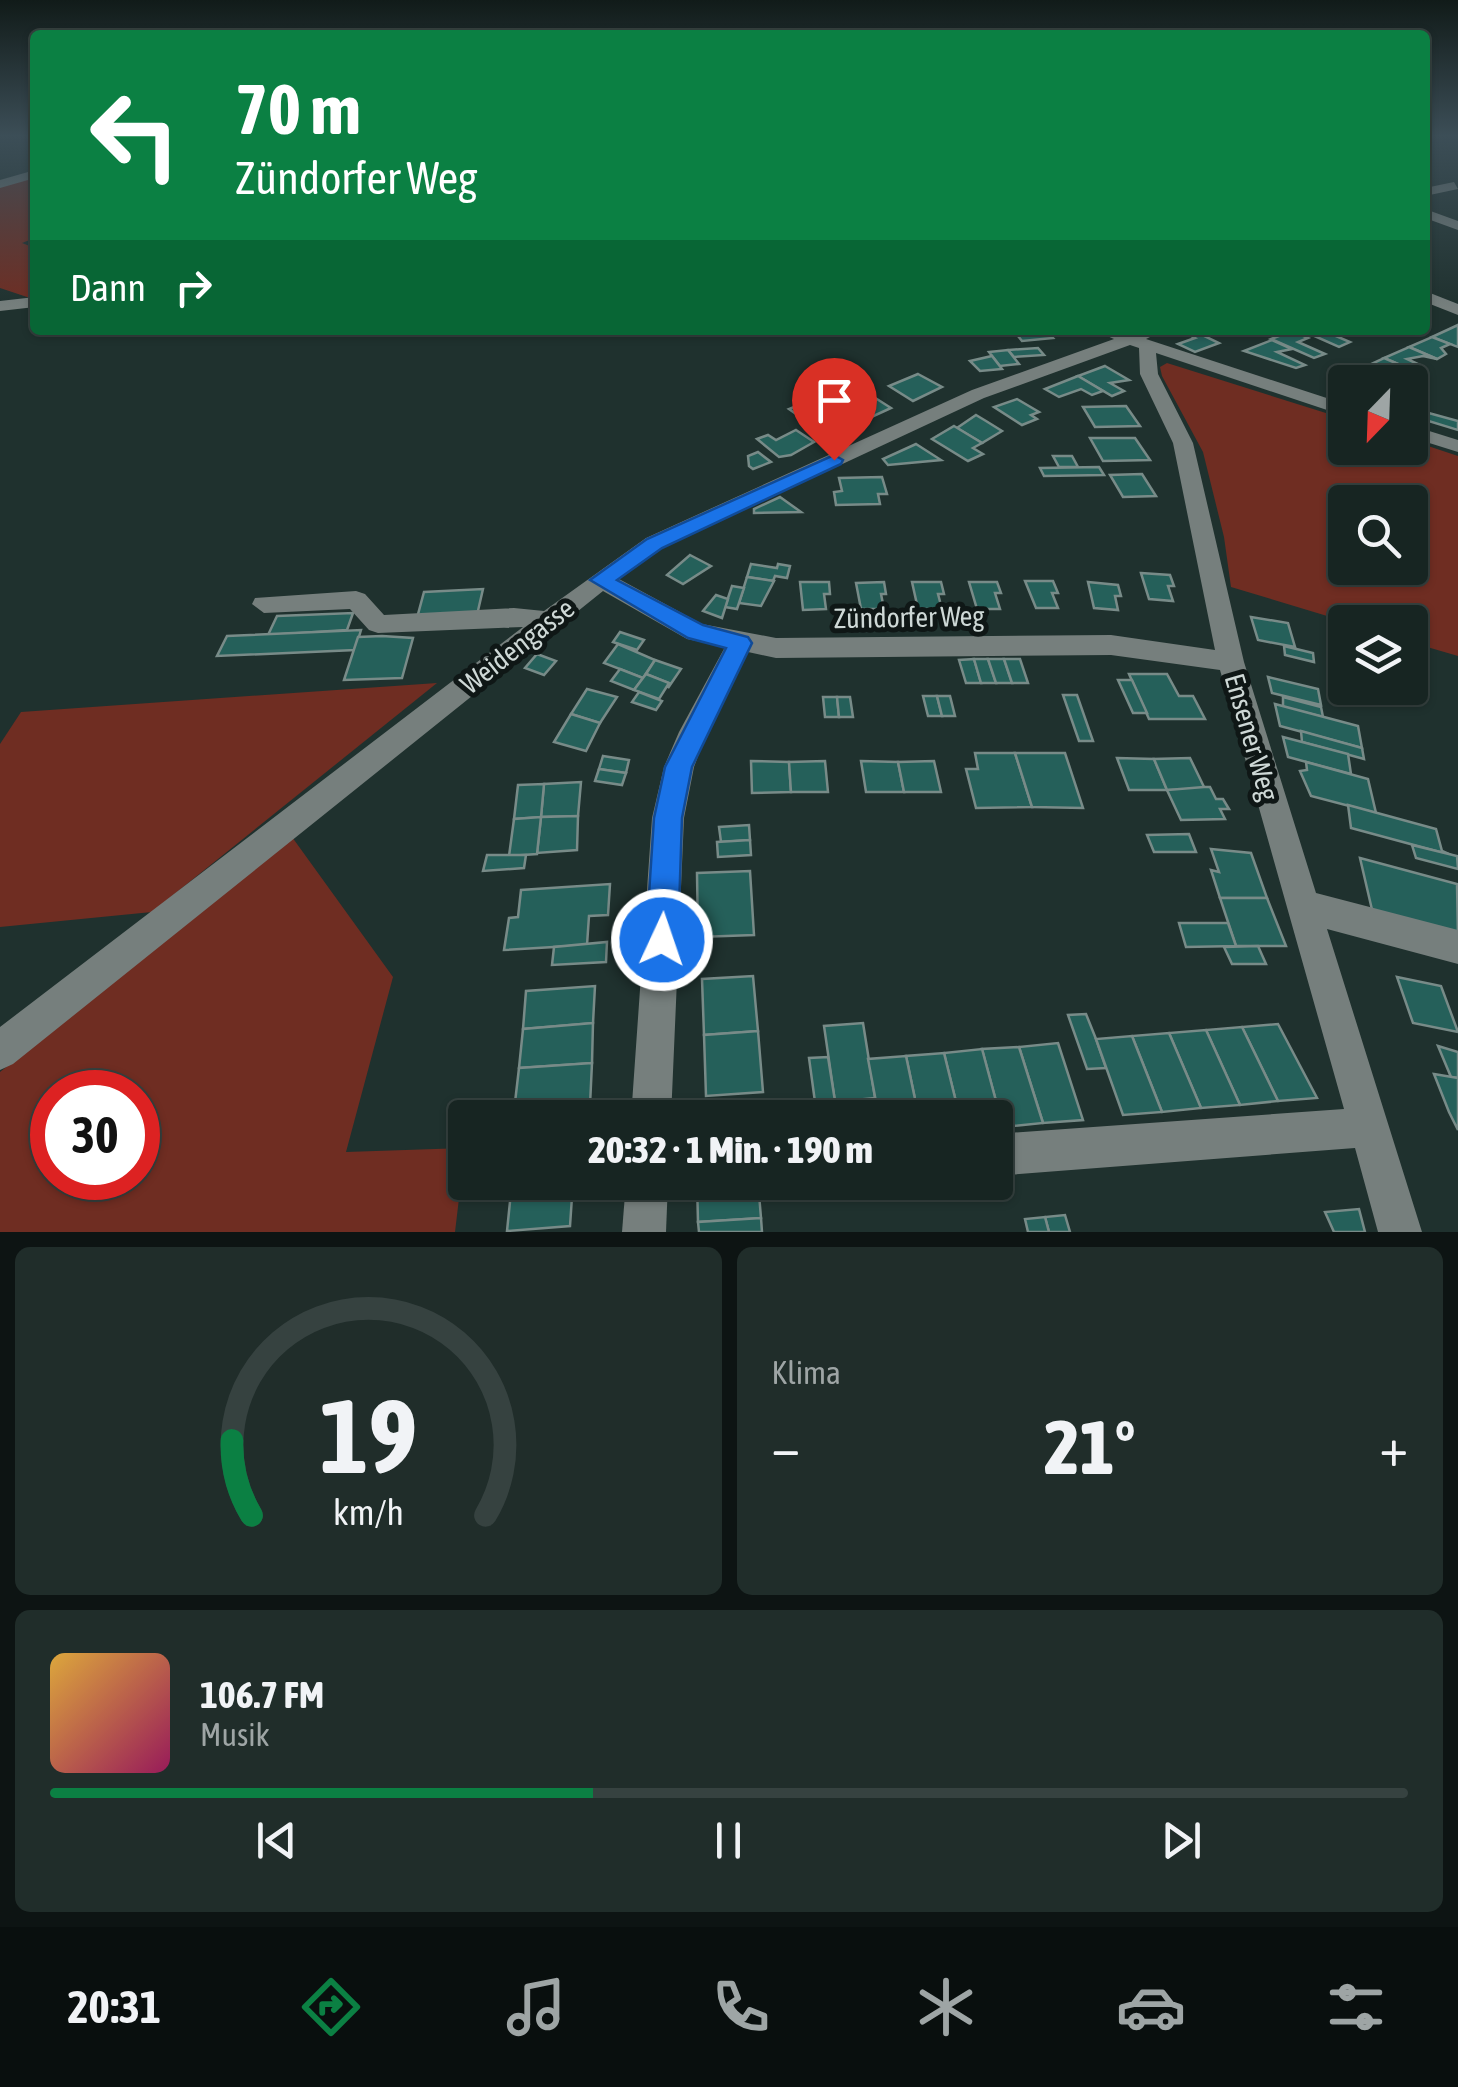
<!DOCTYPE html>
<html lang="de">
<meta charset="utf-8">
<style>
body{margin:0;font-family:"Asap Condensed",sans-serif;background:#202d2a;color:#f1f3f6;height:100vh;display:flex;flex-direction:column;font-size:38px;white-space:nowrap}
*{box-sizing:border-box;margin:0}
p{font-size:32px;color:#9ea5a5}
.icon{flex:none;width:55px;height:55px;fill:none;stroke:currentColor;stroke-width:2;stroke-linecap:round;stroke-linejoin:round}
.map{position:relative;height:1232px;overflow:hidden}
.drawer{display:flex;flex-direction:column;gap:15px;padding:15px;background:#0d1413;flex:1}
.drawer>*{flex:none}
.top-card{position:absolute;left:30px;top:30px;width:1400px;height:305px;border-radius:10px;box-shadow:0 2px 8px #0004,0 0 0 2px #364240;background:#0b8043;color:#fff;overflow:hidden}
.needle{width:65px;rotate:203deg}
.fabs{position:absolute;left:1328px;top:365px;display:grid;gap:20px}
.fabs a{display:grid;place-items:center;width:100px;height:100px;border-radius:10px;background:#172522;box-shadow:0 2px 8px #0004,0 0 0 2px #364240;font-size:50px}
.speed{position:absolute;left:30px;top:1070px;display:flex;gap:20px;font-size:50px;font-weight:700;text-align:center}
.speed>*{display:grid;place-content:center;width:130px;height:130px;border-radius:50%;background:#172522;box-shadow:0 2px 8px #0004,0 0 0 2px #364240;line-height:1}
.speed .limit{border:15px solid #d22;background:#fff;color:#111}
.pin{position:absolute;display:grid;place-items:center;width:85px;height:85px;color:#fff;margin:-102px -42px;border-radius:50% 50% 50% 0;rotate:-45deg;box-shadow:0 0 10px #0007}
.pin .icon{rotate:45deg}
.me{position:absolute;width:110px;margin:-55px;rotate:3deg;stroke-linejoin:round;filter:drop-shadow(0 0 8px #0008)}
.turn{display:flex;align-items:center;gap:35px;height:210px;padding:0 40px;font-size:45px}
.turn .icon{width:130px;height:130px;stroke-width:2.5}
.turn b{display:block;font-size:70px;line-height:85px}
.then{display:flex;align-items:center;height:95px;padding:0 40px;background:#0003;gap:20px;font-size:38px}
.big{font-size:75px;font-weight:800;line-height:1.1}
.drawer .card{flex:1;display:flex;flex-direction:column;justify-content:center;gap:15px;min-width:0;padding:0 35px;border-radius:15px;background:#202d2a}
.drawer .dial{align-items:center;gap:0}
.dial svg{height:260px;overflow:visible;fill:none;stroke:#364240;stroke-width:7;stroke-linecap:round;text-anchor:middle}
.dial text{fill:#f1f3f6;stroke:none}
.song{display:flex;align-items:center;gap:30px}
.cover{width:120px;height:120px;border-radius:15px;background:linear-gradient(135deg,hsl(40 70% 55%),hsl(330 70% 35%))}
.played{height:10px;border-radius:5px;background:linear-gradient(90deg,#0b8043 40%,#364240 40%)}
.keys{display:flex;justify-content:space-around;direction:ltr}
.heat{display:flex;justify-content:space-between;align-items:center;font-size:55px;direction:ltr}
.drawer .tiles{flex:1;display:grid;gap:15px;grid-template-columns:1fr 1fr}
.card:last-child{grid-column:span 2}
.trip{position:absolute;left:448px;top:1100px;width:565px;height:100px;border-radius:10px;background:#172522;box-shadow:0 2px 8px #0004,0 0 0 2px #364240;font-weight:800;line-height:100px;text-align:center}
.tabs{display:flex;height:160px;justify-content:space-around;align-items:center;background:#090f0e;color:#9ea5a5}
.tabs .icon{width:70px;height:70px}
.tabs .current{color:#0b8043}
.tabs b{font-size:45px;color:#f1f3f6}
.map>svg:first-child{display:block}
.green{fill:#6f2d22;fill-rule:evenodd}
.building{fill:#25605a;stroke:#788b88;stroke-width:2.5}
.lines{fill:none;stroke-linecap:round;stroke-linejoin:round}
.minor{fill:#767f7d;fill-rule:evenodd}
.route{fill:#1a73e8;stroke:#114b97;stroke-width:2.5}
.labels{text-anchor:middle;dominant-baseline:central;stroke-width:10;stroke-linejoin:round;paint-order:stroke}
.street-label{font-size:28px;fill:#ced8d6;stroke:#0f1716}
</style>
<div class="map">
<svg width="1458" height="1232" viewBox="0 0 1458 1232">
<rect width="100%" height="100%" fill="#1f312e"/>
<g class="green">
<polygon points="35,176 35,238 22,243 35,248 33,299 0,288 0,186"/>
<path d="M1167 363 1345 419V448H1410V440L1458 456V656L1410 642V622H1347L1231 587 1224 537 1203 452 1162 376 1160 367ZM1345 502H1410V568H1345Z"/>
<polygon points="437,683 152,912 0,927 0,744 21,712"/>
<path d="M292 837 393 977 346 1152 465 1148 455 1232H0V1072ZM52 1092H138V1178H52Z"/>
</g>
<g class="building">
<polygon points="1458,325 1458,347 1432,337"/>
<polygon points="1046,330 1053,338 1022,341 1014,331"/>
<polygon points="1179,330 1192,330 1219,343 1195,352 1178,344 1195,338"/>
<polygon points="1301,330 1322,330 1350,342 1339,347"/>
<polygon points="1292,331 1308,338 1298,342 1325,354 1314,358 1271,339"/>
<polygon points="1432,337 1450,344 1441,348 1446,354 1437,359 1409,347"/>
<polygon points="1272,340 1292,349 1277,352 1305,365 1296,368 1244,351"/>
<polygon points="1409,347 1437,359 1423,356 1407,359 1422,366 1412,370 1384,358"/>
<polygon points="1038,348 1044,355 1014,357 1008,350"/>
<polygon points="1008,350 1019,364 1000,366 989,352"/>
<polygon points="992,356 1002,369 980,371 970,361"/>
<polygon points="1384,358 1412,370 1398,374 1402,375 1395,378 1401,382 1367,366"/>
<polygon points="1105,366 1129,380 1110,383 1124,391 1112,396 1078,376"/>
<polygon points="1367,366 1401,382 1360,382 1346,376"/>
<polygon points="918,374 942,387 913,401 889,386"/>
<polygon points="1078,376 1103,391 1092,395 1081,389 1059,397 1045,389"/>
<polygon points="869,394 891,408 867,419 845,404"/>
<polygon points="816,398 856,425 829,437 789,409"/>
<polygon points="1017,399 1039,412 1031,415 1037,419 1022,425 994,407"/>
<polygon points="1126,406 1140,426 1095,427 1083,407"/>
<polygon points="1425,412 1458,421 1458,430 1422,419"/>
<polygon points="976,415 986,421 1002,431 982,443 957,428"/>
<polygon points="954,426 982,443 973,448 983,454 968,461 932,439"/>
<polygon points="796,430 814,442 791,455 779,457 757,439 768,435 776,440"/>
<polygon points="1135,438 1150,460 1103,461 1090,438"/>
<polygon points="916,444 941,460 888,465 883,459"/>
<polygon points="758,452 771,462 753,469 749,466 748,456"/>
<polygon points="1053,456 1072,456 1078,467 1059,467"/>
<polygon points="1099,467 1104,475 1044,476 1040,468"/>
<polygon points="1142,474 1156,496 1123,497 1110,475"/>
<polygon points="882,477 887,494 878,494 880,504 836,505 834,492 842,491 839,478"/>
<polygon points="780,497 801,512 754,513 754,509"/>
<polygon points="690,555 711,566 683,584 667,575"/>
<polygon points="751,564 777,568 778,564 790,566 787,578 775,576 773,581 747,577"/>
<polygon points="1141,573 1170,575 1174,586 1168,586 1173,601 1149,599"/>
<polygon points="747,577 774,581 761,606 739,603"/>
<polygon points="1025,581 1053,581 1058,593 1052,593 1058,608 1036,608"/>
<polygon points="800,582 829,582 830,594 824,594 826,609 803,610"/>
<polygon points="884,582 886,594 881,594 884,609 861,609 856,583"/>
<polygon points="912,582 941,582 944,594 938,594 942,609 918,609"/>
<polygon points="969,582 997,582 1001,593 995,593 1000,609 977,609"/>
<polygon points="1088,582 1118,585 1121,596 1115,596 1118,610 1094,608"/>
<polygon points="732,586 744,588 737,609 725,607"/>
<polygon points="483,589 477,615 417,618 424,592"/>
<polygon points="716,595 728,599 722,618 703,611"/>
<polygon points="353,613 347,630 268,635 277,616"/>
<polygon points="1251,617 1288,623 1295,647 1258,640"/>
<polygon points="1337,628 1345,631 1345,661 1338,659"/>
<polygon points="361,630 355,650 217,656 227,636"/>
<polygon points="620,632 644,640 637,650 613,642"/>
<polygon points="382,636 413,638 402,678 344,680 358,637"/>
<polygon points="618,644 655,660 643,678 604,663"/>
<polygon points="1284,646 1313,653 1314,662 1285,655"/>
<polygon points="537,654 556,661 544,675 525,668"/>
<polygon points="974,659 981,683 966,683 959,660"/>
<polygon points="974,659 988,659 996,683 981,683"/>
<polygon points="988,659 1004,659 1012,683 996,683"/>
<polygon points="1004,659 1020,659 1028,683 1012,683"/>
<polygon points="1338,659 1345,661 1345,688 1385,688 1387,705 1339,691"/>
<polygon points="655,660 681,669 668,688 669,683 646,674"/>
<polygon points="620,669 643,678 634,690 611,681"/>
<polygon points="646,674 669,683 659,699 634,690"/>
<polygon points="1129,674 1167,674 1179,696 1193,696 1205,719 1149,719"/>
<polygon points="1268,677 1318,689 1321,705 1272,693"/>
<polygon points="1118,680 1132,680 1147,713 1133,713"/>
<polygon points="587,689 617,697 600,723 571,714"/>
<polygon points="639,692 662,701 656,710 632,702"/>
<polygon points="1063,695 1077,695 1093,741 1079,741"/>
<polygon points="923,696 937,696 942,716 928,716"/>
<polygon points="937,696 950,696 955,716 942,716"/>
<polygon points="823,697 837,697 839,717 825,717"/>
<polygon points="837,697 850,697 853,717 839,717"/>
<polygon points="1283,697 1321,707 1323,717 1283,707"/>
<polygon points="1275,704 1358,726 1362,748 1280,726"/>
<polygon points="571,714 600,723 586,751 554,742"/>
<polygon points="1301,731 1362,748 1364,759 1302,742"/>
<polygon points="1283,737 1348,754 1351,774 1288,757"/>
<polygon points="975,753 1015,753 1032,807 976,808 966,769 978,769"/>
<polygon points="1015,753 1065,753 1083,808 1032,807"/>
<polygon points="603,756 629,760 626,773 599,769"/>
<polygon points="1117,758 1154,759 1167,790 1129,790"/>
<polygon points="1190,758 1205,789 1167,790 1154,759"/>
<polygon points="751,761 789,762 791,792 752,793"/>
<polygon points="825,761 828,792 791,792 789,762"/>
<polygon points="861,761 898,762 904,792 866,792"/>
<polygon points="934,761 941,792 904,792 898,762"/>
<polygon points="1306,762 1368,779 1376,813 1311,796 1300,771 1307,770"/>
<polygon points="599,769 626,773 622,785 595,781"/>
<polygon points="581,782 578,816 541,817 544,784"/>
<polygon points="544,784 541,817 514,819 518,785"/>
<polygon points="1204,787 1210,787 1216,799 1223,799 1229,809 1220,809 1225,819 1181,820 1167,790"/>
<polygon points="1348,805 1436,829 1442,851 1451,855 1351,828"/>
<polygon points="578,816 577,850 537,853 541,817"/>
<polygon points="541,817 537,854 509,856 514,819"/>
<polygon points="749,825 750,840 721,842 719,827"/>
<polygon points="1189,834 1196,852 1154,852 1147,835"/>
<polygon points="750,840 751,855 718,857 717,842"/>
<polygon points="1412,845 1457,856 1458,869 1416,858"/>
<polygon points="1211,849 1251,853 1267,898 1220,898 1211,870 1219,872"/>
<polygon points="487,855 526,855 524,868 483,871"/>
<polygon points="1360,858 1457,884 1458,938 1373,914"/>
<polygon points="750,871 754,935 698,937 697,873"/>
<polygon points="610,884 608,915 589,916 587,945 504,950 509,918 518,917 521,890"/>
<polygon points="1220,898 1267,898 1286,946 1236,946"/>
<polygon points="1179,923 1228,923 1236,946 1186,947"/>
<polygon points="607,942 606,962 552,965 554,947"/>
<polygon points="1258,946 1266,964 1232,964 1224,947"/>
<polygon points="753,976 758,1031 704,1035 702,979"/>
<polygon points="1397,977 1441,986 1458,1032 1413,1023"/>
<polygon points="595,986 593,1023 523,1029 526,991"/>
<polygon points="1086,1014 1096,1039 1106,1068 1087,1069 1068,1015"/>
<polygon points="593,1023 592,1063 519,1068 523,1029"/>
<polygon points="863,1023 875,1098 835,1102 824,1026"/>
<polygon points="1278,1024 1317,1098 1278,1101 1242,1027"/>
<polygon points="1242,1027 1278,1101 1240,1105 1206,1030"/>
<polygon points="1206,1030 1240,1105 1201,1108 1169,1033"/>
<polygon points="758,1031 763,1092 706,1096 704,1035"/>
<polygon points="1169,1033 1201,1108 1162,1112 1132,1036"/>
<polygon points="1132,1036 1162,1112 1123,1115 1096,1039"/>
<polygon points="1058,1043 1083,1120 1043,1123 1019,1047"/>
<polygon points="1438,1046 1458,1052 1458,1078 1451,1077"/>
<polygon points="1019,1047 1043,1123 1003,1127 982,1049"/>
<polygon points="982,1049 1003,1127 995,1128 995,1118 960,1118 944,1053"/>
<polygon points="944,1053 960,1118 919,1118 906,1056"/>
<polygon points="906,1056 919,1118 879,1118 868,1059"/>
<polygon points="828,1057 835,1101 815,1102 809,1058"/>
<polygon points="592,1063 590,1105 514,1111 519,1068"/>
<polygon points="1434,1074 1458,1078 1458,1130 1449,1112"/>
<polygon points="512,1182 573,1182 570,1226 507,1231"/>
<polygon points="697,1182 758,1182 761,1218 698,1222"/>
<polygon points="1359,1209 1365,1232 1334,1232 1325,1212"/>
<polygon points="1065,1215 1070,1232 1049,1232 1045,1217"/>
<polygon points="1045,1217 1049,1232 1028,1232 1025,1219"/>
<polygon points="761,1218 762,1232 699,1232 698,1222"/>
</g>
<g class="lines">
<g class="minor">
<polygon points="35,170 35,178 0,188 0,180"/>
<polygon points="1454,182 1458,189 1425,196 1425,188"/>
<polygon points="1425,209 1458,221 1458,230 1425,218"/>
<polygon points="1425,291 1458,304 1458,315 1425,302"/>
<polygon points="35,297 35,307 0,311 0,301"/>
<path d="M1094 330 1130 334 1164 330 1146 339 1345 404V416L1156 353 1158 374 1193 443 1244 662 1316 893 1458 930V964L1327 929 1422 1232H1378L1355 1148 995 1176V1134L1344 1109 1220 670 1111 655 776 658 748 652 707 732 694 767 684 818 671 1118H631L652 818 664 767 679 732 725 647 687 639 603 591 13 1064 0 1070V1027L523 627 378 633 369 630 350 609 264 613 252 604 255 598 356 591 365 594 384 615 514 608 544 611 646 538 972 390 1114 339ZM1130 345 1139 348 1140 374 1173 443 1215 650 1111 635 776 638 702 624 619 579 662 548 984 398Z"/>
<polygon points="1410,425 1458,440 1458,452 1410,437"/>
<polygon points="626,1182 668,1182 666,1232 622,1232"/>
</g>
</g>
<linearGradient id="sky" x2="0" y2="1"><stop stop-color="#111b19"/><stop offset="0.44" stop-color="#3c4e57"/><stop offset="1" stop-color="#3c4e57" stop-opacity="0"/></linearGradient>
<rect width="1458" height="308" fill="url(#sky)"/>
<polygon class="route" points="834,455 843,460 841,464 662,548 617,580 703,625 748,637 752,643 692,767 682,818 678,940 673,951 662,956 651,951 646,940 654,818 665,767 726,648 688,638 590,580 647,539"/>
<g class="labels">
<g class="street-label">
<text transform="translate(909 617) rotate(-1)">Zündorfer Weg</text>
<text transform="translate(517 646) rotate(-38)">Weidengasse</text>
<text transform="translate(1252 737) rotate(74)">Ensener Weg</text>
</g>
</g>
</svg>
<div class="fabs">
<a><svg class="needle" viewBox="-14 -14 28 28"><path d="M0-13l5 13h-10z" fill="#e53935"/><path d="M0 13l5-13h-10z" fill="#9ea5a5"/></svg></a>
<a><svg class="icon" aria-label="search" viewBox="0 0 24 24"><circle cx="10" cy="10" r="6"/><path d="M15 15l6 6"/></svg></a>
<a><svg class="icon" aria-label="layers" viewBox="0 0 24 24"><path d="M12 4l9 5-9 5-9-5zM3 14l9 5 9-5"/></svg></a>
</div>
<div class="speed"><div class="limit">30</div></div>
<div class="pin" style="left:834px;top:460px;background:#d93025"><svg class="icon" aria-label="arrive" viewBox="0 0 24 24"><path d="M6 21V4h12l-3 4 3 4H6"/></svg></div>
<svg class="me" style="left:662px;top:940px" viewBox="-20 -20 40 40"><circle r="17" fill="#1a73e8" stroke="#fff" stroke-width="3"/><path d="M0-11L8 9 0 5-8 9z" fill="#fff"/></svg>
<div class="trip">20:32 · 1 Min. · 190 m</div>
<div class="top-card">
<div class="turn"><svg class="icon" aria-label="left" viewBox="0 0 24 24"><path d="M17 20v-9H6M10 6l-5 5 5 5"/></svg><div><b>70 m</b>Zündorfer Weg</div></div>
<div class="then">Dann<svg class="icon" aria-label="right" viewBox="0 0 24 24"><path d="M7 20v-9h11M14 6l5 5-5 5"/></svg></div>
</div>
</div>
<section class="drawer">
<div class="tiles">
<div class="card dial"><svg viewBox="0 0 100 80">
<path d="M14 69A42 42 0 1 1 86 69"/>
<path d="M14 69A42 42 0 0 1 8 46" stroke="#0b8043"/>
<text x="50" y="56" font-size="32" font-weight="700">19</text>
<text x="50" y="72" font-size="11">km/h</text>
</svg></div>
<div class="card"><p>Klima</p>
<div class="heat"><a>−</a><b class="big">21°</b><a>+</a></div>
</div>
<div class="card">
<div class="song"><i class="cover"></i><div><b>106.7 FM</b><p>Musik</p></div></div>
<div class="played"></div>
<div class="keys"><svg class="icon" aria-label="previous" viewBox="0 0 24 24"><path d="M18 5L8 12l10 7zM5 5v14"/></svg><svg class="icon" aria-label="pause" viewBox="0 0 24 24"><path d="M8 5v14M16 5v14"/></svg><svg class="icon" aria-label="next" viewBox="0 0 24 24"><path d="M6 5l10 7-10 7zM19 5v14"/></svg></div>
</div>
</div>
</section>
<nav class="tabs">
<b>20:31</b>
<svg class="icon current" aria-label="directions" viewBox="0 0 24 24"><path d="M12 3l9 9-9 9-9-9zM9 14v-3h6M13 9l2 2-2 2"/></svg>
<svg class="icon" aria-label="music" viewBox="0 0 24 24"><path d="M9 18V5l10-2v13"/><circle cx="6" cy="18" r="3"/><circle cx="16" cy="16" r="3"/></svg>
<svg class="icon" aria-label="phone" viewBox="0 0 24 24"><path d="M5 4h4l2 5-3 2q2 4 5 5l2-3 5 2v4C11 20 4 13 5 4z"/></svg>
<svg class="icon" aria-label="climate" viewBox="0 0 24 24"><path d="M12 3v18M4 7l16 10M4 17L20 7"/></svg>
<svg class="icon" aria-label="car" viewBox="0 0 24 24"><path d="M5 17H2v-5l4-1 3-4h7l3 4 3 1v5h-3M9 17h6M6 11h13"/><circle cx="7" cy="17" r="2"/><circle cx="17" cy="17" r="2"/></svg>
<svg class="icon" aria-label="filters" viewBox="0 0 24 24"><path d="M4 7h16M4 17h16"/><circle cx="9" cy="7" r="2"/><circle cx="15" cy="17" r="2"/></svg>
</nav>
